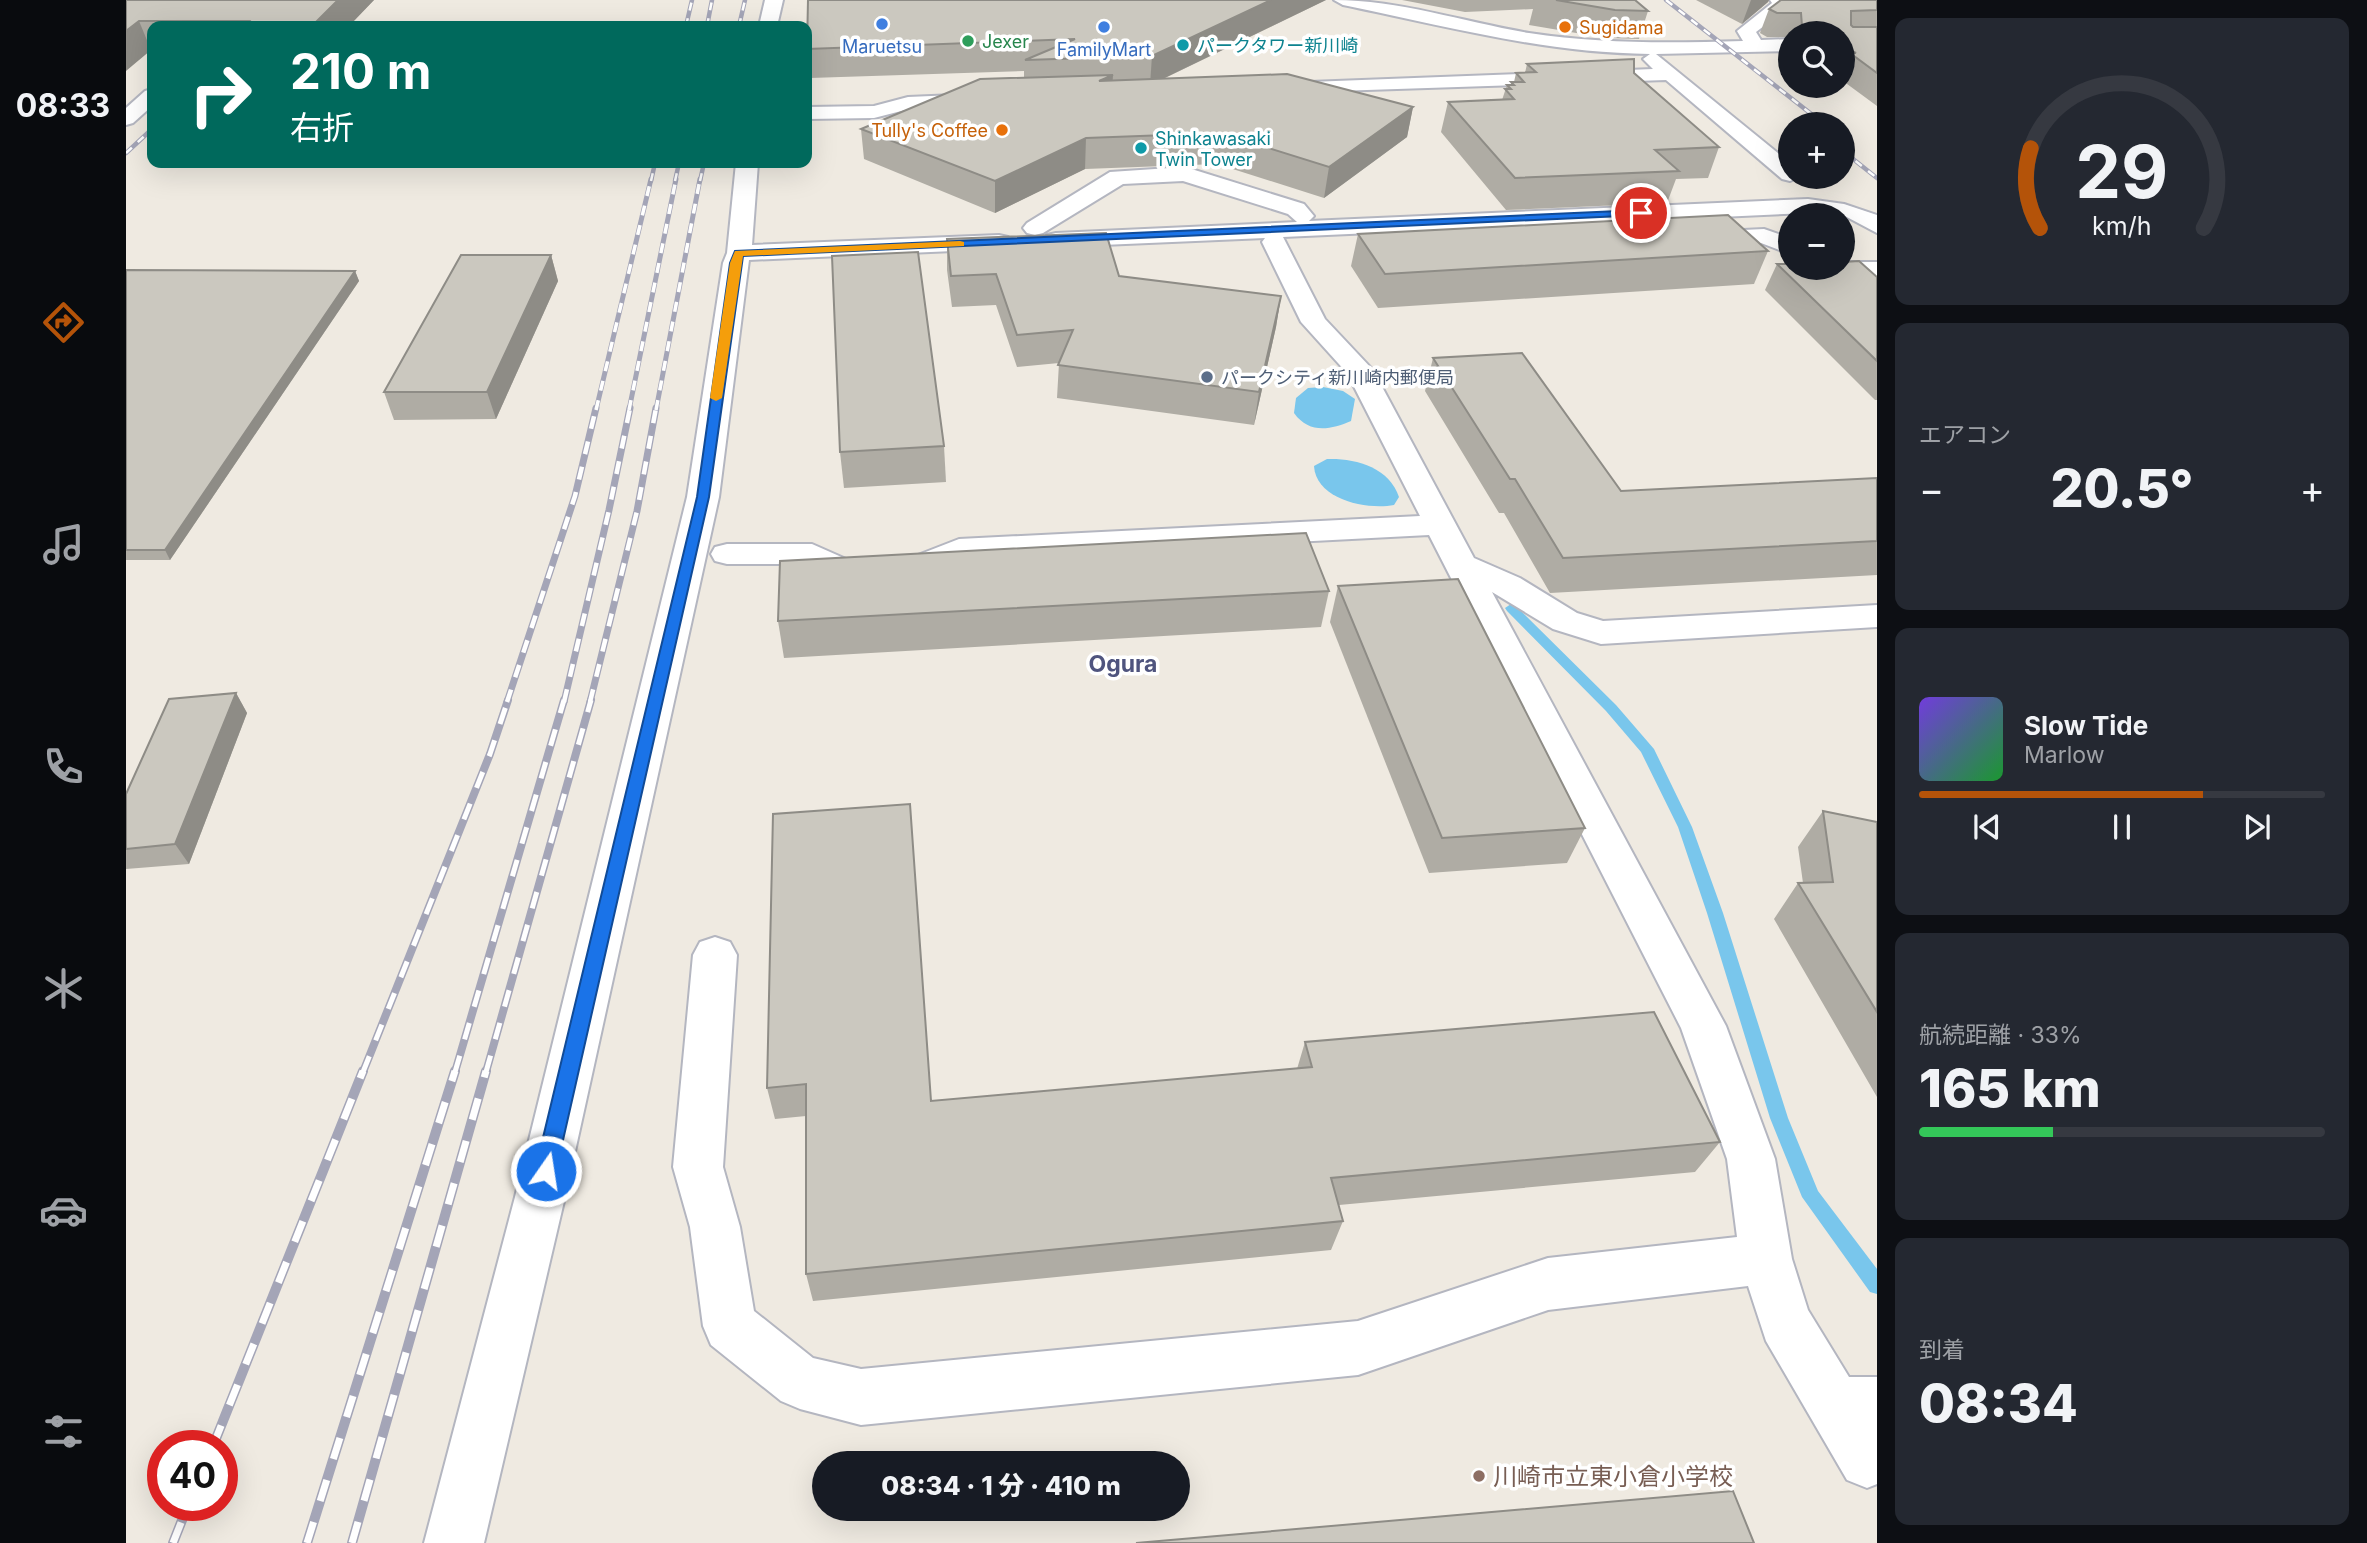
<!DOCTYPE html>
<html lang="ja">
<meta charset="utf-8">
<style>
body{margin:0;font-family:Inter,"Noto Sans JP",sans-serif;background:#242831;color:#f1f3f6;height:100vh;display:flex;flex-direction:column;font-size:26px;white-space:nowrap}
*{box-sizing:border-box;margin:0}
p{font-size:23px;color:#9ea1a6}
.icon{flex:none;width:38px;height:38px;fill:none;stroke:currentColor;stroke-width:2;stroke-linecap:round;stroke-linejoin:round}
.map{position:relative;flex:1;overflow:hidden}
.drawer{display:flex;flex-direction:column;gap:18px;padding:18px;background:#0d0f14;width:490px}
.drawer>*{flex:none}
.hud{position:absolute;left:21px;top:21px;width:665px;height:147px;border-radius:14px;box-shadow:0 7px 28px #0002;background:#00695c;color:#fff;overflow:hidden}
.tools{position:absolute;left:1652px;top:21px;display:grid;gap:14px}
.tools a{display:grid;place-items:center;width:77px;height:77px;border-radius:50%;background:#171b24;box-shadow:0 7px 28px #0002;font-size:35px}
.speed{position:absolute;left:21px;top:1430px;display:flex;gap:14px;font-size:35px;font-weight:700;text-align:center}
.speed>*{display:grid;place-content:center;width:91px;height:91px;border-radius:50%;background:#171b24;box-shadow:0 7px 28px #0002;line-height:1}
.speed .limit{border:10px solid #d22;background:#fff;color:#111}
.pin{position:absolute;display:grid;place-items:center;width:60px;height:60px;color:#fff;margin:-30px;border:4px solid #fff;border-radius:50%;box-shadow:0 2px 7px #0007}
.me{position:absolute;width:77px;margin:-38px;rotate:13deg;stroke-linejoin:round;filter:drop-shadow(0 0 5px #0008)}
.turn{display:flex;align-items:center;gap:24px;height:147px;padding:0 28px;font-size:32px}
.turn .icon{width:91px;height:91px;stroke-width:2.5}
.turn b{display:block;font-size:49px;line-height:60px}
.big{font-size:52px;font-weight:800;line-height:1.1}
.drawer .card{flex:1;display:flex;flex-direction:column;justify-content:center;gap:10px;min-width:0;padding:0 24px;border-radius:14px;background:#242831}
.drawer .dial{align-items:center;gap:0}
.dial svg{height:182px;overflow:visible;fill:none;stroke:#363941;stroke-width:7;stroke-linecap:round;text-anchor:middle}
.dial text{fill:#f1f3f6;stroke:none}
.song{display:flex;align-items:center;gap:21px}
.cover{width:84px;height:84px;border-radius:10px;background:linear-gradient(135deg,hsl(260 70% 55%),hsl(130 70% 35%))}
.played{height:7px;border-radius:4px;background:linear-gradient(90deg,#b45309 70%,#363941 70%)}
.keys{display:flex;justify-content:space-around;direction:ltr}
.heat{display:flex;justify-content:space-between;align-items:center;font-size:38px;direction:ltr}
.charge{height:10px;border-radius:5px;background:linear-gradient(90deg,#34c759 33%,#363941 0)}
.trip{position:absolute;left:686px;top:1451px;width:378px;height:70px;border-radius:35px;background:#171b24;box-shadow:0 7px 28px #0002;font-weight:800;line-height:70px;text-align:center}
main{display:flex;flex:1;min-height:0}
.tabs{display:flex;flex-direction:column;width:126px;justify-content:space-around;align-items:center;background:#090b0e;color:#9ea1a6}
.tabs .icon{width:49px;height:49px}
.tabs .on{color:#b45309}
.tabs b{font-size:32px;color:#f1f3f6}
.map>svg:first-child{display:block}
.water{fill:#79c6ec}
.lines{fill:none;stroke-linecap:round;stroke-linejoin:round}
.stream{fill:#79c6ec;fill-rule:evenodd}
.minor-casing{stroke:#b4b6c0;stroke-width:4}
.minor{fill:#fff;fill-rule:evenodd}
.rail-far4-casing{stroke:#a4a5b7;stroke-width:4.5}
.rail-far3-casing{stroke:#a4a5b7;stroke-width:5}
.rail-far2-casing{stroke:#a4a5b7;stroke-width:7}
.rail-far1-casing{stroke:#a4a5b7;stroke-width:8}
.rail-casing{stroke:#a4a5b7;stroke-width:10}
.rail-far4{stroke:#fff;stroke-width:2.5;stroke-dasharray:8;stroke-linecap:butt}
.rail-far3{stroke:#fff;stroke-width:3.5;stroke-dasharray:10;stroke-linecap:butt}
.rail-far2{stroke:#fff;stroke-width:4.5;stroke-dasharray:13;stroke-linecap:butt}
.rail-far1{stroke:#fff;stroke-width:5;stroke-dasharray:17;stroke-linecap:butt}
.rail{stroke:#fff;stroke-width:7;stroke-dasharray:22;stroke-linecap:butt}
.wall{fill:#afaca4}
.shaded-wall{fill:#8e8c86}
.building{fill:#cbc8bf;stroke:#8e8c86;stroke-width:2}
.route{fill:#1a73e8;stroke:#114b97;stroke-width:2}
.slow{fill:#f59e0b}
.shop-dot{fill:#3f7fe0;stroke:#fff;stroke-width:2.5}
.food-dot{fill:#e8710a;stroke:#fff;stroke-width:2.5}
.leisure-dot{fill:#2e9e5b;stroke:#fff;stroke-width:2.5}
.culture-dot{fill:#0f9aa8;stroke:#fff;stroke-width:2.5}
.service-dot{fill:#5c6f8a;stroke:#fff;stroke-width:2.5}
.education-dot{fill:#8d6e63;stroke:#fff;stroke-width:2.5}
.labels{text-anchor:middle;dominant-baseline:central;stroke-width:7;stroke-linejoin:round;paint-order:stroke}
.far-food-label{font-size:18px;fill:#c56008;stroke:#fff;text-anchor:start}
.far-leisure-label{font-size:18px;fill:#27864d;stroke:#fff;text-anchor:start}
.far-culture-label{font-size:18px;fill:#0d838f;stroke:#fff;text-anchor:start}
.far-shop-label{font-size:18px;fill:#366cbe;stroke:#fff}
.far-service-label{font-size:18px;fill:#4e5e75;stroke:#fff;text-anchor:start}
.neighbourhood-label{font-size:23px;font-weight:bold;fill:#4f547e;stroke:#fff}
.near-education-label{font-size:24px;fill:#785e54;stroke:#fff;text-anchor:start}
</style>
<main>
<nav class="tabs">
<b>08:33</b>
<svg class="icon on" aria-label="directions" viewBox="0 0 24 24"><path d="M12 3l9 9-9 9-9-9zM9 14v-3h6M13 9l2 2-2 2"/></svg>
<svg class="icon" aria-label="music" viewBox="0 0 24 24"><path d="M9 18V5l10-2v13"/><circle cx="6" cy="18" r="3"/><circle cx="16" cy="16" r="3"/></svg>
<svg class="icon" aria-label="phone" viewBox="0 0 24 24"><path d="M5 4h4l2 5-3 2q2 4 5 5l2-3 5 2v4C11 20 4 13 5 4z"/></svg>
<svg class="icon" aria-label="climate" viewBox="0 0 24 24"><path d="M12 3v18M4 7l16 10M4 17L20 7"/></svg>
<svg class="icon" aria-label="car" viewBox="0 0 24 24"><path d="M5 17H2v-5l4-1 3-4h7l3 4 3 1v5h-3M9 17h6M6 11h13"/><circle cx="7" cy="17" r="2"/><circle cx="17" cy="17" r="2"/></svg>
<svg class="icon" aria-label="filters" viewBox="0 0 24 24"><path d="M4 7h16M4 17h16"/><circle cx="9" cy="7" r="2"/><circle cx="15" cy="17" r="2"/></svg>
</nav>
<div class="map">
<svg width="1751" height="1543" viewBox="0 0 1751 1543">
<rect width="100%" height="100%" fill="#efeae1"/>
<g class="water">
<path d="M1197 387 1217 391 1229 399 1225 421C1204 430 1183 434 1168 413L1170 398 1182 388Z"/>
<path d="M1201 459C1229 458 1263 467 1273 497L1268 505C1241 510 1190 500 1188 466Z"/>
</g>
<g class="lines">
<polygon class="stream" points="1385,604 1389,605 1490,705 1528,749 1566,827 1597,913 1662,1118 1692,1191 1751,1269 1751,1294 1744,1292 1676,1197 1644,1118 1581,913 1552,827 1515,752 1480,711 1381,611 1379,608"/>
<defs>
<g id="minor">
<polygon points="639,0 657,0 651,26 633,26"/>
<path d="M1208 0C1274 0 1338 22 1403 33 1474 44 1545 43 1617 41L1611 31 1646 3 1644 0H1664L1666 3 1663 7 1630 32 1635 40 1664 39V51L1530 54 1664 163V177H1673L1664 181 1656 179 1540 80 1150 93 1147 89 1150 85 1157 83 1527 69 1517 59 1524 54C1419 53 1319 26 1217 5Z"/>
<polygon points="26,89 26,106 7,123 0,125 0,108 19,91"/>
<polygon points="852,94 859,96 862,100 859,104 783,109 748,118 681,119 681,107 748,106 782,97"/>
<polygon points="610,163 632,163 626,245 873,235 882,237 885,242 882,247 873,249 623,260 593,497 439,1197 358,1543 298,1543 389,1197 561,497 597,263 601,253"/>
<polygon points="1059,167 1178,204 1188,216 1183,221 1682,199 1718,204 1751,215 1751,233 1717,215 1682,213 1157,237 1199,319 1247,370 1348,558 1394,578 1451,613 1477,621 1751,605 1751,627 1475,644 1427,629 1366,592 1600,1026 1649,1159 1666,1259 1682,1310 1723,1377 1751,1377 1751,1484 1741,1488 1721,1480 1640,1341 1622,1286 1422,1310 1232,1375 735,1425 674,1409 655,1401 585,1345 577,1326 564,1227 547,1167 567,955 574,942 589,937 604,942 611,955 597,1167 614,1227 628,1311 687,1358 735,1369 1232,1321 1422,1258 1611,1237 1601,1159 1555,1028 1303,535 838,559 783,580 714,579 680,564 601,564 589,561 585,554 589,547 601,544 686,544 720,559 779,560 833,539 1294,516 1221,373 1175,322 1136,242 1139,238 930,247 921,245 918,240 921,235 930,233 1171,222 1162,214 1057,181 997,184 917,233 909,235 901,233 897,228 901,223 984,172"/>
<polygon points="1638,229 1664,238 1664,254 1635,243 1574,246 1565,244 1562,239 1565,234 1574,232"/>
<path d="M1717 262H1751V278C1733 278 1695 285 1684 268H1717Z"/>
</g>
</defs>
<use href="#minor" class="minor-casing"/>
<use href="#minor" class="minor"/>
<defs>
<g id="rail-far4">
<polyline points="1540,0 1698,124"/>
<polyline points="560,26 566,0"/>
<polyline points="581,26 586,0"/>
<polyline points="613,26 619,0"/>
<polyline points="1717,151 1751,178"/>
<polyline points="0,153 26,129"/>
<polyline points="525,181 529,163"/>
<polyline points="549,181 553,163"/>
<polyline points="574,181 578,163"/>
</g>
<g id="rail-far3">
<polyline points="470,410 525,179"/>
<polyline points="503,410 550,179"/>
<polyline points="530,410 574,179"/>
</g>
<g id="rail-far2">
<polyline points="381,702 449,496 470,408"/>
<polyline points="438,702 483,510 504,408"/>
<polyline points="464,702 511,511 530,408"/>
</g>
<g id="rail-far1">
<polyline points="237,1072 364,754 382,700"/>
<polyline points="329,1072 438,700"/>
<polyline points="360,1072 465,700"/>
</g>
<g id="rail">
<polyline points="87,1446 237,1071"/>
<polyline points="47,1543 62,1505"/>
<polyline points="181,1543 329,1071"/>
<polyline points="226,1543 360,1071"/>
</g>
</defs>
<use href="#rail-far4" class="rail-far4-casing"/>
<use href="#rail-far3" class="rail-far3-casing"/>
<use href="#rail-far2" class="rail-far2-casing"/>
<use href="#rail-far1" class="rail-far1-casing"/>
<use href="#rail" class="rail-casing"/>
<use href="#rail-far4" class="rail-far4"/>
<use href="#rail-far3" class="rail-far3"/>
<use href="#rail-far2" class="rail-far2"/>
<use href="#rail-far1" class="rail-far1"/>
<use href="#rail" class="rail"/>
</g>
<g class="wall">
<polygon points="0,0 248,0 223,26 26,26 26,50 25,50"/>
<polygon points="1200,0 1037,79 1287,107 1281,137 1198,198 1091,164 959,169 869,213 738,159 735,129 898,78 898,71 684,78 681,49"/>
<polygon points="1276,0 1509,0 1522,11 1513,39 1480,38 1403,25 1407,9 1339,12"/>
<polygon points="1570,0 1643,0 1642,2 1616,24"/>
<polygon points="1751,0 1751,106 1717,81 1717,33 1664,33 1664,37 1641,37 1634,33 1643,9"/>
<polygon points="1401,64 1508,73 1593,147 1582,178 1550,179 1541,203 1380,210 1315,132 1322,102 1376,100 1381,85 1385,85 1385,82 1388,82 1390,73 1399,73"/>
<polygon points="1232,234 1642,251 1628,284 1252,308 1225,266"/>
<polygon points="821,239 993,276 1155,296 1150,327 1128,425 931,398 933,363 891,367 870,305 826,307 821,270"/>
<polygon points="425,255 432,281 370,419 268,420 258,392"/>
<polygon points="1651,264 1751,277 1751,400 1749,400 1639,290"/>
<polygon points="0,270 229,271 233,281 44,560 0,560"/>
<polygon points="1307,358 1495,491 1751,478 1751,575 1424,593 1378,513 1373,513 1299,391"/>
<polygon points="818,446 820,482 718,488 714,452"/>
<polygon points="1212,586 1459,828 1441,863 1303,873 1204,622"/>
<polygon points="1203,591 1195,627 658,658 652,621"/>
<polygon points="110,693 121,713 63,864 0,869 0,794"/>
<polygon points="1697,811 1751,822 1751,1097 1648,919 1672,883 1677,883 1672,847"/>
<polygon points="647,814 805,1101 1171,1069 1179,1042 1594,1142 1569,1172 1213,1205 1217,1221 1205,1250 687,1301 680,1274 680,1116 649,1119 641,1088"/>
</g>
<g class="shaded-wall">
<polygon points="212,0 248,0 223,26 189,26 188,24"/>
<polygon points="1145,0 1200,0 1024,85 1026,56"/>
<polygon points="1625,0 1643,0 1642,2 1616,24"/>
<polygon points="13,21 25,50 0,71 0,31"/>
<polygon points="987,75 985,104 973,81"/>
<polygon points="1287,107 1281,137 1198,198 1203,167"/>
<polygon points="960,138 959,169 869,213 869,181"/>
<polygon points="425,255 432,281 370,419 361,392"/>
<polygon points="229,271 233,281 44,560 39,550"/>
<polygon points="1155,296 1150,327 1128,425 1133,392"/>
<polygon points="110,693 121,713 63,864 49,844"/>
</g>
<g class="building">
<polygon points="0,0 212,0 188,24 177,24 175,26 118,26 123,21 13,21 0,31"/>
<polygon points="682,0 1145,0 1026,56 899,60 949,39 681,49"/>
<polygon points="1430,0 1509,0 1522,11 1489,10"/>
<polygon points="1655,0 1751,0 1751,10 1725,11 1725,25 1727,27 1751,27 1751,73 1724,53 1730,53 1717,47 1717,33 1690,33 1676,26 1675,13 1651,13 1643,9"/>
<polygon points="1508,59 1508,73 1593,147 1529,150 1553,171 1389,178 1322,102 1388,99 1379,89 1385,89 1381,85 1388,85 1385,82 1398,82 1390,73 1410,72 1401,64"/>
<polygon points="1161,74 1287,107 1203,167 1095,133 960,138 869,181 735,129 854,79 987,75 973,81"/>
<polygon points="1602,215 1642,251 1259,274 1232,234"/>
<polygon points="980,233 993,276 1155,296 1133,392 932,365 947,330 891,335 870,274 825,276 821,239"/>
<polygon points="792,252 818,446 714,452 706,256"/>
<polygon points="335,255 425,255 361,392 258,392"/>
<polygon points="1733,261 1751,277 1751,361 1651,264 1664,264 1664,268 1717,268 1717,262"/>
<polygon points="0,270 229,271 39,550 0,550"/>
<polygon points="1396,353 1495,491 1751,478 1751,541 1437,558 1389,479 1384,479 1307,358"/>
<polygon points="1180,533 1203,591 652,621 654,561"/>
<polygon points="1332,579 1459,828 1316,838 1212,586"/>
<polygon points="110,693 49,844 0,849 0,794 43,699"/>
<polygon points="784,804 805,1101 1186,1067 1179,1042 1528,1012 1594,1142 1205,1178 1217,1221 680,1274 680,1084 641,1088 647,814"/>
<polygon points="1697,811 1751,822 1751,1012 1672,883 1707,882"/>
<polygon points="1607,1491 1628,1543 1010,1543"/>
</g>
<polygon class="route" points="1515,210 1520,213 1518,215 617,256 583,497 430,1171 427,1177 420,1180 412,1177 409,1171 571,497 604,263 609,251"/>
<polygon class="slow" points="834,241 838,242 838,246 617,256 596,398 590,401 584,398 604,263 609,251"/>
<g class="shop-dot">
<circle cx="756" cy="24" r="7"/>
<circle cx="978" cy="27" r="7"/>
</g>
<g class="food-dot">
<circle cx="1439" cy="27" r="7"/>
<circle cx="876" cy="130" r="7"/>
</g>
<circle class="leisure-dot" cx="842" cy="41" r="7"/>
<g class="culture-dot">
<circle cx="1057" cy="45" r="7"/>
<circle cx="1015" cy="148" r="7"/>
</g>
<circle class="service-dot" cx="1081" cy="377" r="7"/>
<circle class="education-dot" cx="1353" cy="1476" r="7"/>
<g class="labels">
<g class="far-food-label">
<text x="1453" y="27">Sugidama</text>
<text x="862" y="130" text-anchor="end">Tully's Coffee</text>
</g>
<g class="far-leisure-label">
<text x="856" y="41">Jexer</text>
</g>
<g class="far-culture-label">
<text x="1071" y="45">パークタワー新川崎</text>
<text x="1029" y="138">Shinkawasaki<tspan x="1029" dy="21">Twin Tower</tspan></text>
</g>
<g class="far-shop-label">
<text x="756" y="46">Maruetsu</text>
<text x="978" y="49">FamilyMart</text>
</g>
<g class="far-service-label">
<text x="1095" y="377">パークシティ新川崎内郵便局</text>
</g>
<g class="neighbourhood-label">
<text x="997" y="664">Ogura</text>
</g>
<g class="near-education-label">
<text x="1367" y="1476">川崎市立東小倉小学校</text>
</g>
</g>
</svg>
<div class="tools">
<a><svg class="icon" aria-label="search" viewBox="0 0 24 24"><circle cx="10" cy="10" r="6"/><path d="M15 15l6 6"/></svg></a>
<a>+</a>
<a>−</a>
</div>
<div class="speed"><div class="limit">40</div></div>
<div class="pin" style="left:1515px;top:213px;background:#d93025"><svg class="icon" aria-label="arrive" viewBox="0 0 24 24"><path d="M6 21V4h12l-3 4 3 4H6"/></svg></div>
<svg class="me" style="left:420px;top:1171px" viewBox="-20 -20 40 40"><circle r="17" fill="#1a73e8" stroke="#fff" stroke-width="3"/><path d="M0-11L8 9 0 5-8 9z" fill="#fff"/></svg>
<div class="trip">08:34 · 1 分 · 410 m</div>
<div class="hud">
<div class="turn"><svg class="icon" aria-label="right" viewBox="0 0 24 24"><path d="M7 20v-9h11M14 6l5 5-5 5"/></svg><div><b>210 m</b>右折</div></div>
</div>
</div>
<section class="drawer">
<div class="card dial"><svg viewBox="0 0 100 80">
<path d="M14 69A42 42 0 1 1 86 69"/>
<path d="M14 69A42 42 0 0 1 10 34" stroke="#b45309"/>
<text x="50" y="56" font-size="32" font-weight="700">29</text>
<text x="50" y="72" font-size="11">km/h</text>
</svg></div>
<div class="card"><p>エアコン</p>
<div class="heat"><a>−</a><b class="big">20.5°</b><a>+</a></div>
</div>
<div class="card">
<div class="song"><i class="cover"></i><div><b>Slow Tide</b><p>Marlow</p></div></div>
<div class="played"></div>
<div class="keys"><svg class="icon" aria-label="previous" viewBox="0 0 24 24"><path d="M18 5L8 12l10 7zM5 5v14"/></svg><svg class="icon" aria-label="pause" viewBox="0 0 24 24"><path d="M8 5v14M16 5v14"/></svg><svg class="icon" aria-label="next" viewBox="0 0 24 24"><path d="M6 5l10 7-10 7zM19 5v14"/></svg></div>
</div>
<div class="card"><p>航続距離 · 33%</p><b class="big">165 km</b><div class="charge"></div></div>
<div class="card"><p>到着</p><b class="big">08:34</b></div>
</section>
</main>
